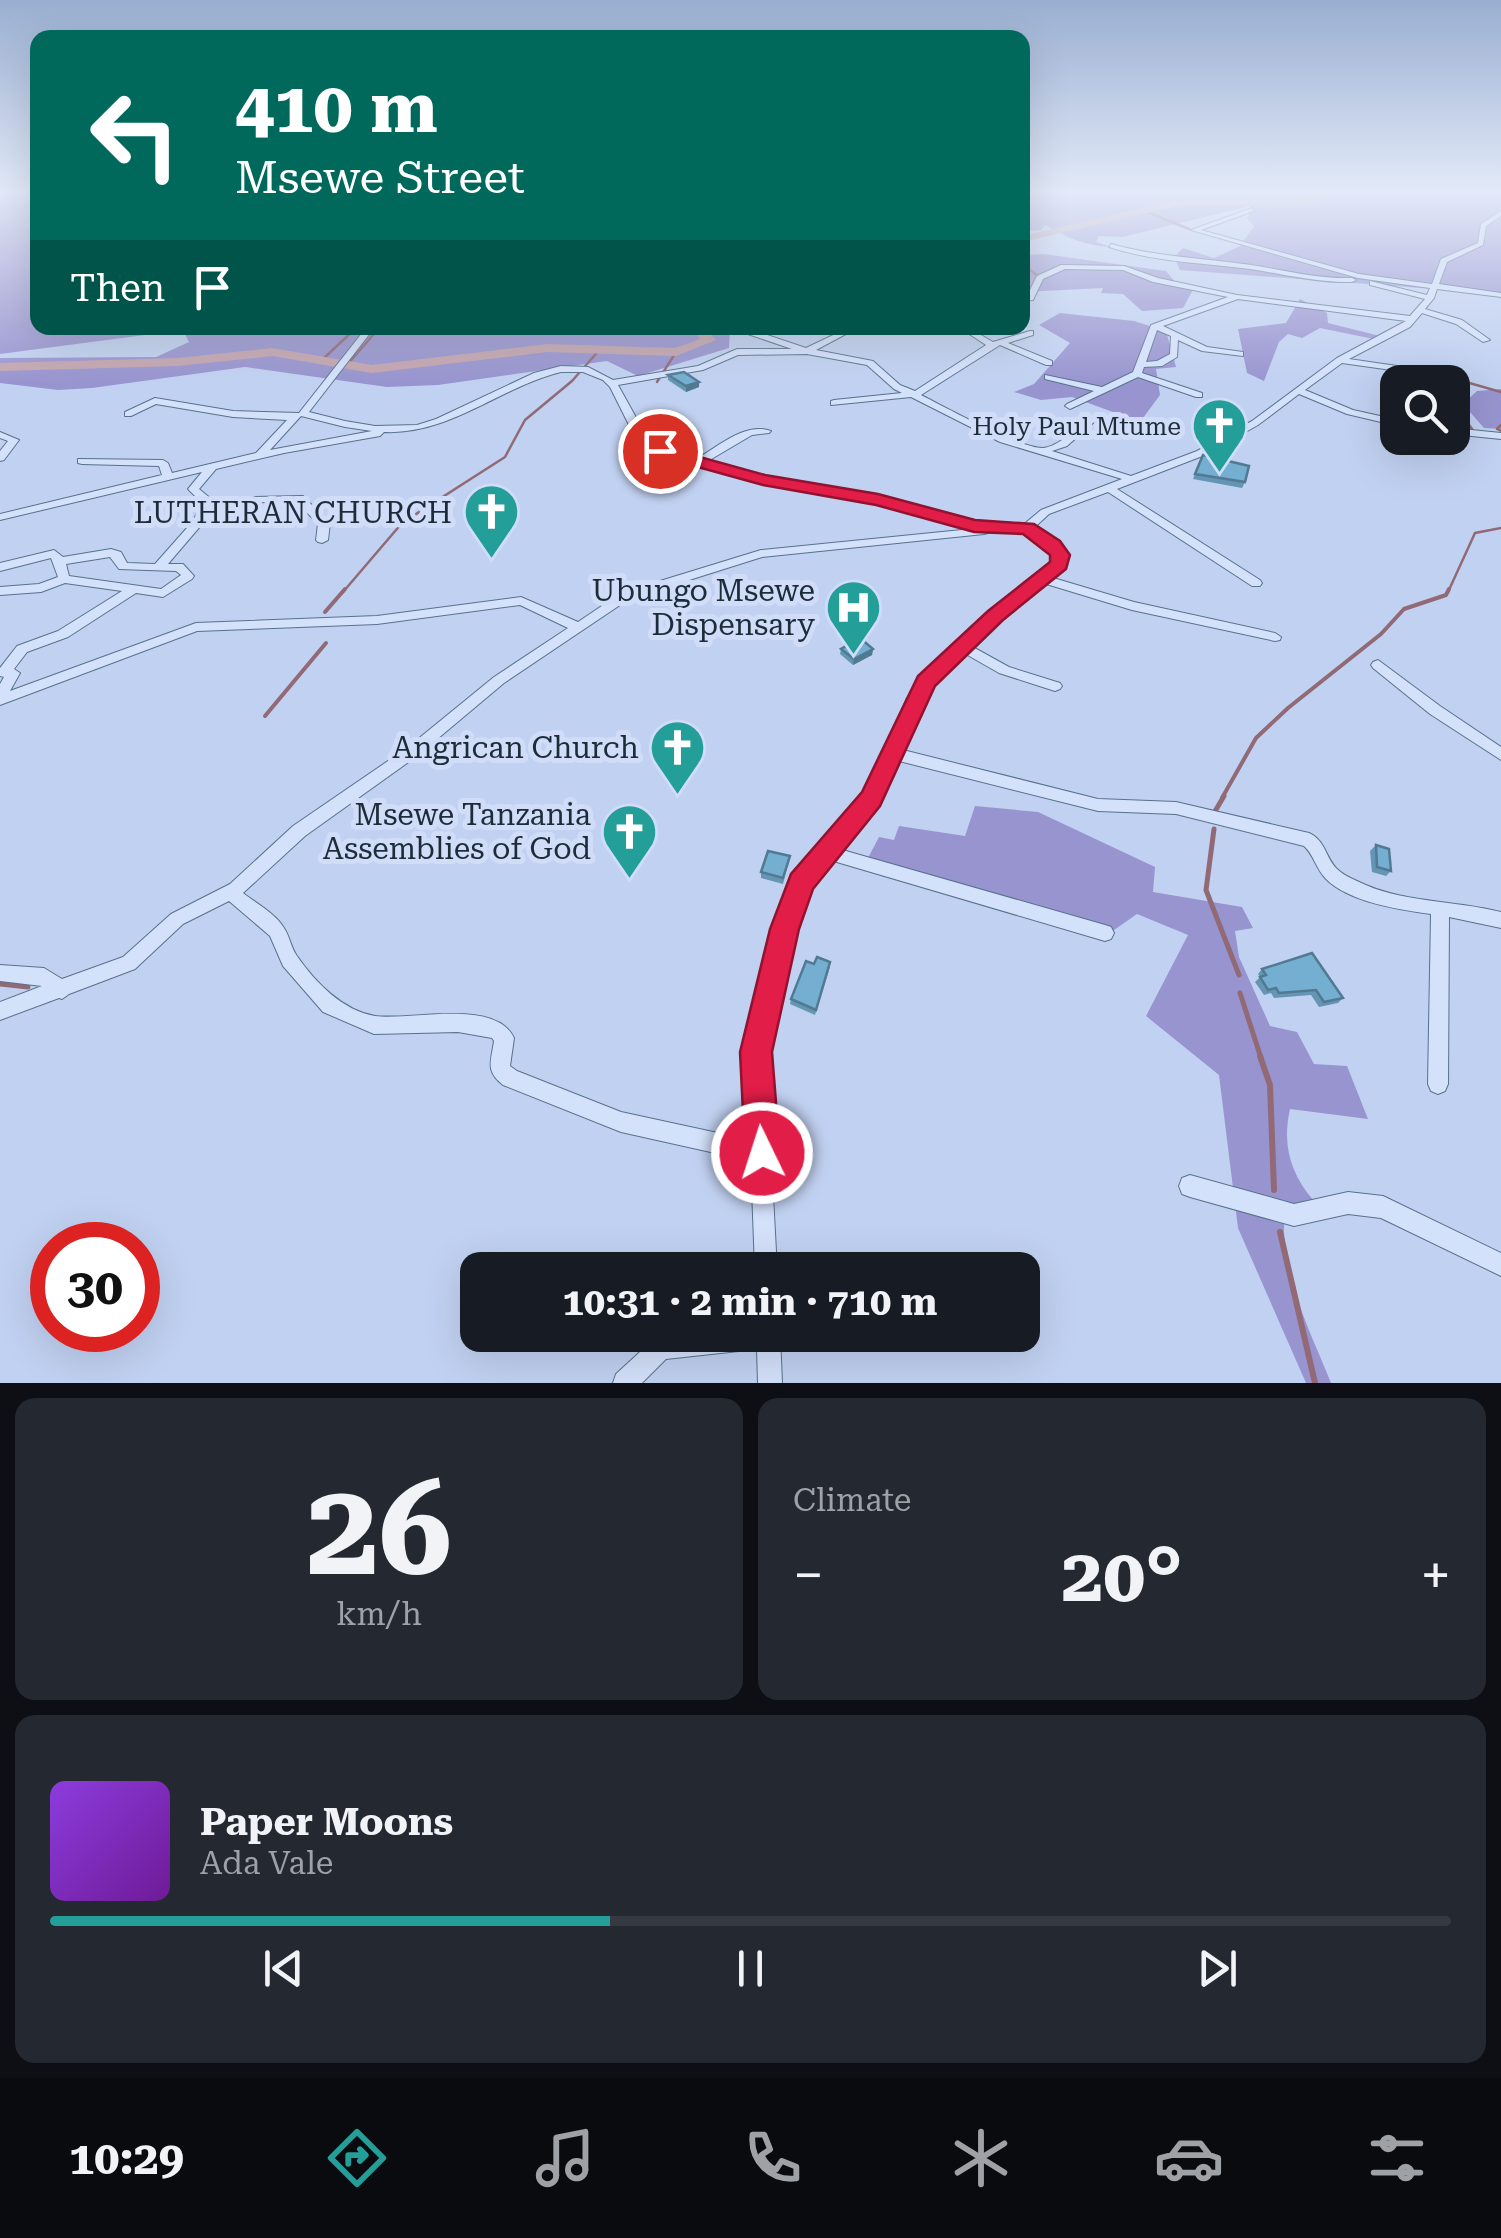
<!DOCTYPE html>
<meta charset="utf-8">
<style>
body{margin:0;font-family:"Roboto Serif",serif;background:#242831;color:#f1f3f6;height:100vh;display:flex;flex-direction:column;font-size:38px;white-space:nowrap}
*{box-sizing:border-box;margin:0}
p{font-size:32px;color:#9ea1a6}
.icon{flex:none;width:55px;height:55px;fill:none;stroke:currentColor;stroke-width:2;stroke-linecap:round;stroke-linejoin:round}
.map{position:relative;height:1383px;overflow:hidden}
.side{display:flex;flex-direction:column;gap:15px;padding:15px;background:#0d0f14;flex:1}
.side>*{flex:none}
.top-card{position:absolute;left:30px;top:30px;width:1000px;height:305px;border-radius:20px;box-shadow:0 10px 40px #0002;background:#00695c;color:#fff;overflow:hidden}
.controls{position:absolute;left:1380px;top:365px;display:grid;gap:20px}
.controls a{display:grid;place-items:center;width:90px;height:90px;border-radius:20px;background:#171b24;box-shadow:0 10px 40px #0002;font-size:50px}
.speed{position:absolute;left:30px;top:1222px;display:flex;gap:20px;font-size:50px;font-weight:700;text-align:center}
.speed>*{display:grid;place-content:center;width:130px;height:130px;border-radius:50%;background:#171b24;box-shadow:0 10px 40px #0002;line-height:1}
.speed .limit{border:15px solid #d22;background:#fff;color:#111}
.pin{position:absolute;display:grid;place-items:center;width:85px;height:85px;color:#fff;margin:-42px;border:5px solid #fff;border-radius:50%;box-shadow:0 2px 10px #0007}
.me{position:absolute;width:110px;margin:-55px;rotate:356deg;stroke-linejoin:round;filter:drop-shadow(0 0 8px #0008)}
.turn{display:flex;align-items:center;gap:35px;height:210px;padding:0 40px;font-size:45px}
.turn .icon{width:130px;height:130px;stroke-width:2.5}
.turn b{display:block;font-size:70px;line-height:85px}
.then{display:flex;align-items:center;height:95px;padding:0 40px;background:#0003;gap:20px;font-size:38px}
.big{font-size:75px;font-weight:700;line-height:1.1}
.side .card{flex:1;display:flex;flex-direction:column;justify-content:center;gap:15px;min-width:0;padding:0 35px;border-radius:20px;background:#242831}
.side .dial{align-items:center;gap:0}
.dial b{font-size:130px;line-height:1}
.song{display:flex;align-items:center;gap:30px}
.cover{width:120px;height:120px;border-radius:15px;background:linear-gradient(135deg,hsl(270 70% 55%),hsl(280 70% 35%))}
.played{height:10px;border-radius:5px;background:linear-gradient(90deg,#239e98 40%,#363941 40%)}
.keys{display:flex;justify-content:space-around;direction:ltr}
.heat{display:flex;justify-content:space-between;align-items:center;font-size:55px;direction:ltr}
.side .tiles{flex:1;display:grid;gap:15px;grid-template-columns:1fr 1fr}
.card:last-child{grid-column:span 2}
.trip{position:absolute;left:460px;top:1252px;width:580px;height:100px;border-radius:20px;background:#171b24;box-shadow:0 10px 40px #0002;font-weight:700;line-height:100px;text-align:center}
.menu{display:flex;height:160px;justify-content:space-around;align-items:center;background:#090b0e;color:#9ea1a6}
.menu .icon{width:70px;height:70px}
.menu .active{color:#239e98}
.menu b{font-size:45px;color:#f1f3f6}
.map>svg:first-child{display:block}
.green{fill:#9894cf}
.lines{fill:none;stroke-linecap:round;stroke-linejoin:round}
.stream-far3{stroke:#916a75;stroke-width:2.5}
.stream-far2{stroke:#916a75;stroke-width:4}
.stream-far1{stroke:#916a75;stroke-width:5}
.stream{stroke:#916a75;stroke-width:6}
.river{fill:#c3a4ae;fill-rule:evenodd}
.minor-casing{stroke:#57728b;stroke-width:2}
.minor{fill:#d4e1fb;fill-rule:evenodd}
.wall{fill:#6496b4}
.shaded-wall{fill:#517a92}
.building{fill:#74aed1;stroke:#517a92;stroke-width:2.5}
.route{fill:#e11d48;stroke:#92132f;stroke-width:2.5}
.labels{text-anchor:middle;dominant-baseline:central;stroke-width:10;stroke-linejoin:round;paint-order:stroke}
.far-poi-label{font-size:25px;fill:#1c2d3a;stroke:#d1ddf8;text-anchor:end}
.poi-label{font-size:30px;fill:#1c2d3a;stroke:#d1ddf8;text-anchor:end}
</style>
<div class="map">
<svg width="1501" height="1383" viewBox="0 0 1501 1383">
<rect width="100%" height="100%" fill="#c1d1f1"/>
<g class="green">
<polygon points="0,191 37,191 38,328 730,328 729,348 638,376 607,361 438,385 387,387 245,367 92,388 58,390 0,383 0,358 156,357 189,342 183,330 0,354"/>
<path d="M1023 191H1501V294L1180 270 1174 257 1183 248 1214 258 1240 246 1254 226 1247 218 1253 209 1250 206 1122 237 1099 236 1096 242 1111 247C1086 246 1065 237 1045 225L1042 230 1023 231Z"/>
<polygon points="1044,254 1166,271 1176,283 1194,288 1183,308 1142,311 1123,294 1101,293 1103,288 1023,292 1022,255"/>
<polygon points="1300,299 1327,313 1328,323 1380,336 1374,339 1320,328 1302,338 1288,334 1279,342 1264,381 1247,373 1238,329 1286,323"/>
<polygon points="1060,313 1134,321 1166,331 1176,367 1156,369 1160,395 1140,422 1072,397 1041,400 1014,392 1034,384 1070,343 1039,325"/>
<polygon points="1501,389 1501,429 1484,428 1463,404 1477,391"/>
<path d="M975 806 1038 812 1155 867 1153 892 1242 907 1253 928 1235 931 1239 957 1270 1026 1297 1032 1314 1064 1347 1066 1368 1119 1290 1109C1282 1144 1290 1174 1314 1201L1285 1212C1278 1271 1310 1330 1331 1383H1306L1238 1228 1219 1075 1146 1016 1188 935 1137 914 1114 930 1060 920 867 860 879 837 894 840 899 826 965 836Z"/>
</g>
<g class="lines">
<g class="stream-far3">
<polyline points="1147,212 1189,229"/>
<polyline points="1022,263 1040,278"/>
<polyline points="322,360 356,328"/>
<polyline points="347,365 379,328"/>
<polyline points="1409,367 1429,371"/>
<polyline points="1438,374 1501,392"/>
<polyline points="657,382 676,352"/>
<polyline points="1460,413 1475,433"/>
<polyline points="1501,425 1497,429 1501,431"/>
<polyline points="343,592 402,523 505,457 525,420 572,381 602,347"/>
<polyline points="1448,592 1475,533 1501,528"/>
</g>
<g class="stream-far2">
<polyline points="325,612 345,589"/>
<polyline points="265,716 326,643"/>
<polyline points="1222,798 1256,738 1288,708 1381,634 1404,609 1446,595 1449,589"/>
</g>
<g class="stream-far1">
<polyline points="1214,813 1224,796"/>
<polyline points="1214,829 1206,890 1239,975"/>
<polyline points="0,984 28,987"/>
<polyline points="1240,993 1261,1058"/>
</g>
<g class="stream">
<polyline points="1260,1056 1270,1085 1274,1190"/>
<polyline points="1280,1232 1315,1383"/>
</g>
<g class="river">
<polygon points="1329,191 1341,191 1327,200 1302,204 1177,206 1022,242 1022,236 1177,200 1302,198"/>
<polygon points="692,328 705,328 716,340 676,356 547,352 372,373 272,356 178,366 0,371 0,363 178,358 272,348 372,365 547,344 675,348 700,339"/>
</g>
<defs>
<g id="minor">
<path d="M1252 208 1254 211 1201 230 1359 274 1432 284 1441 259 1478 243 1481 224 1501 211V216L1486 226 1483 245 1447 262 1439 284 1501 293V297L1437 289 1434 298 1425 309 1462 320 1490 340 1483 342 1456 324 1422 313 1410 327 1349 359 1438 372 1441 373V377L1342 363 1305 390 1353 410 1398 420V426L1347 414 1299 394 1258 425 1205 455 1117 489 1260 580 1262 583 1260 586H1252L1108 492 1049 514 1035 527 1057 543 1065 564 1050 577 1134 602 1275 633 1281 637 1280 640 1275 641 1132 610 1043 583 999 618 971 646 1009 667 1060 683 1062 686 1060 689 1055 691 999 673 964 653 931 685 920 700 899 749 1098 799 1176 802 1309 833C1326 841 1325 857 1337 869 1342 874 1350 878 1357 881 1400 903 1454 900 1501 912V928L1449 917 1448 1084 1445 1091 1438 1094 1431 1091 1428 1084 1431 914C1400 910 1349 902 1326 879 1316 869 1314 855 1304 846L1176 814 1098 811 895 760 876 803 839 849 1105 925 1111 927 1114 933 1111 939 1105 941 830 860 808 887 793 929 766 1053 771 1146 773 1153 771 1158 777 1270H755L751 1161 621 1132 503 1085C485 1071 491 1062 494 1041L492 1038 458 1032 374 1034 323 1012 283 966 270 936 229 901 183 924 135 969 69 994 62 999 59 998 0 1020V1002L42 986 0 981V965L44 968 62 979 123 957 171 914 230 884 293 826 407 748 494 677 568 628 520 605 377 624 197 631 0 705V684L4 677 0 676V668L17 646 58 631 122 591 65 583 41 592 0 595V587L39 584 58 577 51 558 0 571V563L54 550 63 557 111 549 121 552 127 563 155 564 194 520 201 502 188 489 202 472 0 520V514L162 475 159 466 82 464 78 463V459L163 460 168 463 172 473 256 453 287 420 233 417 156 404 131 416H125V412L155 398 233 411 299 413 366 328H374L309 412 345 421 375 426 417 425 436 419 534 373 561 366 588 367 613 380 698 366 737 349H792L736 330 735 328H746L806 348 848 328H857L816 350 873 361 900 385 915 391 986 345 960 328H969L993 342 1030 331H1033V335L1008 343 1052 361V365H1046L1000 345 921 395C945 407 1021 449 1043 448 1060 446 1075 429 1088 418H1094V422L1067 446 1052 451 1131 476 1197 451 1252 421 1337 358 1406 321 1238 299 1163 326 1207 347 1243 352V356L1202 351 1178 340 1177 357 1162 366 1144 367 1142 373 1202 393V397H1196L1138 377 1070 409 1065 406 1067 404 1094 391 1045 379V375L1102 387 1133 372 1151 325 1228 297 1153 282 1123 270 1065 269 1043 279 1033 300 1022 301V297L1027 296 1037 276 1061 265 1124 266 1158 278 1237 295 1410 316 1425 299 1370 285V281L1427 295 1430 288 1358 278 1191 230ZM1157 330 1171 336 1170 354 1157 361 1146 362ZM807 354 867 365 894 389 902 393 834 400 831 401V405L911 397 1000 442 1122 479 1041 510 1023 525 974 523 878 497 764 477 708 461 752 435 769 433 771 431C746 422 720 445 698 458L656 446 648 439 618 385 703 370 738 355ZM561 372H583L603 380 610 387 633 433 648 450 763 483 877 503 972 529 761 550 621 593 578 622 521 597 377 616 196 623 10 691 20 673 14 669 27 652 68 637 136 593 163 597 192 579 194 576 183 564H168L203 523 211 504 296 501 318 524 316 540 318 542 322 543 328 540 330 523 303 496 210 498 199 489 216 469 284 453 380 436 384 432C450 435 500 387 561 372ZM301 416 345 427 372 431 270 450ZM989 530C1021 532 1042 527 1053 563L991 612 921 679 907 698 865 795 795 878 775 929 746 1053 750 1140 621 1112 517 1071 510 1066 514 1038C496 998 410 1021 375 1016 343 1011 315 982 297 956 291 948 290 937 284 928 276 914 256 903 243 893L305 836 417 756 504 683 629 599 762 557 984 534 988 533ZM110 557 119 569 176 571 181 575 161 589 69 576 66 564Z"/>
<path d="M1111 244C1157 257 1203 258 1251 265 1285 270 1317 279 1352 278L1356 280 1352 282C1317 283 1284 274 1250 269 1202 263 1155 262 1109 247Z"/>
<polygon points="1452,428 1501,433 1501,439 1452,434"/>
<polygon points="0,432 19,440 4,460 0,461 0,451 8,441 0,438"/>
<polygon points="1378,660 1440,706 1501,747 1501,760 1430,714 1373,668 1371,665 1373,662"/>
<polygon points="1190,1175 1294,1204 1348,1192 1383,1196 1501,1253 1501,1276 1381,1218 1348,1214 1294,1226 1190,1197 1182,1194 1179,1186 1182,1178"/>
<polygon points="671,1335 780,1335 782,1383 758,1383 757,1349 666,1359 642,1383 613,1383 616,1374 653,1340"/>
</g>
</defs>
<use href="#minor" class="minor-casing"/>
<use href="#minor" class="minor"/>
</g>
<g class="wall">
<polygon points="668,375 699,382 699,387 686,392 668,380"/>
<polygon points="1203,455 1245,482 1242,488 1193,479"/>
<polygon points="841,649 873,649 872,655 853,665 840,654"/>
<polygon points="1376,845 1391,871 1386,876 1372,872 1370,851"/>
<polygon points="790,856 783,884 761,878 761,872"/>
<polygon points="814,964 830,967 815,1015 790,1004 791,999"/>
<polygon points="1262,969 1343,998 1338,1003 1319,1007 1311,995 1274,998 1271,993 1264,995 1255,982 1260,977 1258,974"/>
</g>
<g class="shaded-wall">
<polygon points="699,382 699,387 686,392 686,386"/>
<polygon points="873,649 872,655 853,665 854,659"/>
</g>
<g class="building">
<polygon points="684,372 699,382 686,386 668,375"/>
<polygon points="1203,455 1249,466 1245,482 1195,474"/>
<polygon points="860,638 873,649 854,659 841,649"/>
<polygon points="1376,845 1389,849 1391,871 1377,867"/>
<polygon points="768,851 790,856 783,878 761,872"/>
<polygon points="1312,953 1343,998 1324,1002 1316,990 1279,993 1276,988 1268,990 1260,977 1266,975 1262,969"/>
<polygon points="817,957 830,962 816,1010 791,999 806,961 814,964"/>
</g>
<linearGradient id="sky" x2="0" y2="1"><stop stop-color="#99aed1"/><stop offset="0.5" stop-color="#e3eaf9"/><stop offset="1" stop-color="#e3eaf9" stop-opacity="0"/></linearGradient>
<rect width="1501" height="384" fill="url(#sky)"/>
<polygon class="route" points="660,446 765,475 878,494 975,520 1034,524 1060,541 1070,555 1066,569 1003,620 935,686 880,806 813,889 799,929 772,1052 780,1153 775,1165 762,1170 750,1165 745,1153 740,1052 770,929 791,874 862,792 918,676 988,611 1050,562 1050,555 1023,534 974,532 876,505 763,485 654,455 652,451"/>
<defs>
<symbol id="church-pin" viewBox="-11 -11 22 30"><path d="M0 17L-7.5 6A9.5 9.5 0 1 1 7.5 6Z" fill="#239e98" stroke="#d1ddf8"/><path d="M-1.2-6h2.4v3.5h3.3v2.4h-3.3V6h-2.4V-.1h-3.3v-2.4h3.3Z" fill="#fff"/></symbol>
<symbol id="hospital-pin" viewBox="-11 -11 22 30"><path d="M0 17L-7.5 6A9.5 9.5 0 1 1 7.5 6Z" fill="#239e98" stroke="#d1ddf8"/><path d="M-5-5h3v3.5h4V-5h3V5h-3V1.5h-4V5h-3Z" fill="#fff"/></symbol>
</defs>
<g fill-rule="evenodd">
<use href="#church-pin" x="1188" y="394" width="63" height="86"/>
<use href="#church-pin" x="460" y="480" width="63" height="86"/>
<use href="#hospital-pin" x="822" y="576" width="63" height="86"/>
<use href="#church-pin" x="646" y="716" width="63" height="86"/>
<use href="#church-pin" x="598" y="800" width="63" height="86"/>
</g>
<g class="labels">
<g class="far-poi-label">
<text x="1181" y="426">Holy Paul Mtume</text>
</g>
<g class="poi-label">
<text x="452" y="512">LUTHERAN CHURCH</text>
<text x="815" y="590">Ubungo Msewe<tspan x="815" dy="34">Dispensary</tspan></text>
<text x="639" y="747">Angrican Church</text>
<text x="591" y="814">Msewe Tanzania<tspan x="591" dy="34">Assemblies of God</tspan></text>
</g>
</g>
</svg>
<div class="controls">
<a><svg class="icon" aria-label="search" viewBox="0 0 24 24"><circle cx="10" cy="10" r="6"/><path d="M15 15l6 6"/></svg></a>
</div>
<div class="speed"><div class="limit">30</div></div>
<div class="pin" style="left:660px;top:451px;background:#d93025"><svg class="icon" aria-label="arrive" viewBox="0 0 24 24"><path d="M6 21V4h12l-3 4 3 4H6"/></svg></div>
<svg class="me" style="left:762px;top:1153px" viewBox="-20 -20 40 40"><circle r="17" fill="#e11d48" stroke="#fff" stroke-width="3"/><path d="M0-11L8 9 0 5-8 9z" fill="#fff"/></svg>
<div class="trip">10:31 · 2 min · 710 m</div>
<div class="top-card">
<div class="turn"><svg class="icon" aria-label="left" viewBox="0 0 24 24"><path d="M17 20v-9H6M10 6l-5 5 5 5"/></svg><div><b>410 m</b>Msewe Street</div></div>
<div class="then">Then<svg class="icon" aria-label="arrive" viewBox="0 0 24 24"><path d="M6 21V4h12l-3 4 3 4H6"/></svg></div>
</div>
</div>
<section class="side">
<div class="tiles">
<div class="card dial"><b>26</b><p>km/h</p></div>
<div class="card"><p>Climate</p>
<div class="heat"><a>−</a><b class="big">20°</b><a>+</a></div>
</div>
<div class="card">
<div class="song"><i class="cover"></i><div><b>Paper Moons</b><p>Ada Vale</p></div></div>
<div class="played"></div>
<div class="keys"><svg class="icon" aria-label="previous" viewBox="0 0 24 24"><path d="M18 5L8 12l10 7zM5 5v14"/></svg><svg class="icon" aria-label="pause" viewBox="0 0 24 24"><path d="M8 5v14M16 5v14"/></svg><svg class="icon" aria-label="next" viewBox="0 0 24 24"><path d="M6 5l10 7-10 7zM19 5v14"/></svg></div>
</div>
</div>
</section>
<nav class="menu">
<b>10:29</b>
<svg class="icon active" aria-label="directions" viewBox="0 0 24 24"><path d="M12 3l9 9-9 9-9-9zM9 14v-3h6M13 9l2 2-2 2"/></svg>
<svg class="icon" aria-label="music" viewBox="0 0 24 24"><path d="M9 18V5l10-2v13"/><circle cx="6" cy="18" r="3"/><circle cx="16" cy="16" r="3"/></svg>
<svg class="icon" aria-label="phone" viewBox="0 0 24 24"><path d="M5 4h4l2 5-3 2q2 4 5 5l2-3 5 2v4C11 20 4 13 5 4z"/></svg>
<svg class="icon" aria-label="climate" viewBox="0 0 24 24"><path d="M12 3v18M4 7l16 10M4 17L20 7"/></svg>
<svg class="icon" aria-label="car" viewBox="0 0 24 24"><path d="M5 17H2v-5l4-1 3-4h7l3 4 3 1v5h-3M9 17h6M6 11h13"/><circle cx="7" cy="17" r="2"/><circle cx="17" cy="17" r="2"/></svg>
<svg class="icon" aria-label="filters" viewBox="0 0 24 24"><path d="M4 7h16M4 17h16"/><circle cx="9" cy="7" r="2"/><circle cx="15" cy="17" r="2"/></svg>
</nav>
